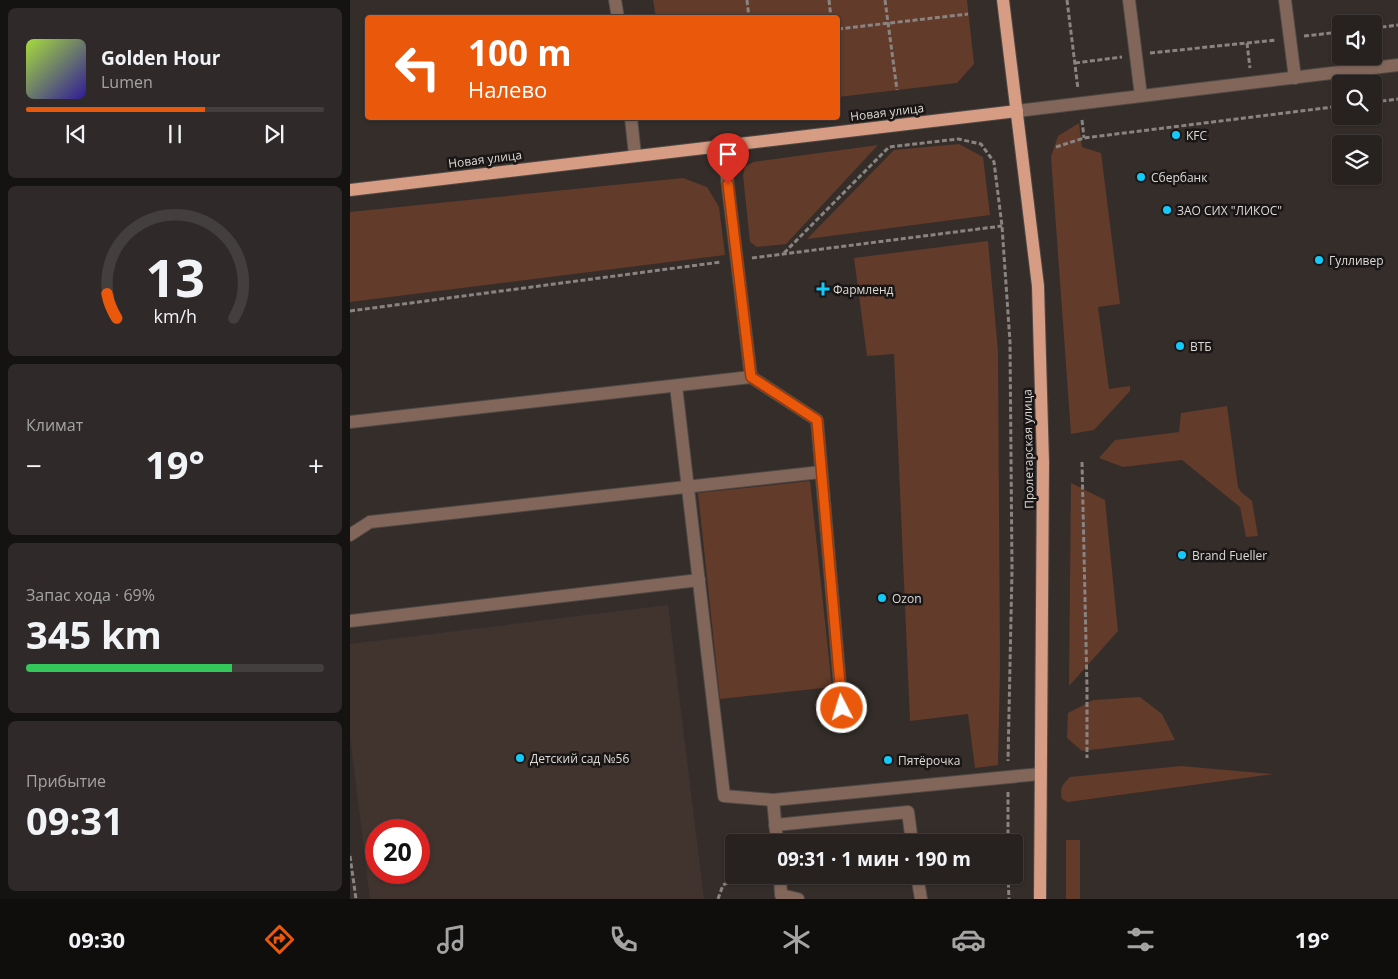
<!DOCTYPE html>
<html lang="ru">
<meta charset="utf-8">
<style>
body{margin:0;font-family:"Open Sans",sans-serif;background:#2f2a29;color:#f1f3f6;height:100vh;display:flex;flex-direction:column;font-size:19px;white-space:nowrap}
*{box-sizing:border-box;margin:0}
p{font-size:16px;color:#a4a4a5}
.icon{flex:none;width:28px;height:28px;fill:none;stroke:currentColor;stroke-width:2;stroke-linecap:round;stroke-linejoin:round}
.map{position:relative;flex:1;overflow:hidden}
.sheet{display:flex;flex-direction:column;gap:8px;padding:8px;background:#151312;width:350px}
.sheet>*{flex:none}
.top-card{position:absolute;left:15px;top:15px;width:475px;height:105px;border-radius:5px;box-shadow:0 1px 4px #0004,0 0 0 1px #433f3e;background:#ea580c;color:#fff;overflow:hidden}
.fabs{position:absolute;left:982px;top:15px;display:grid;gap:10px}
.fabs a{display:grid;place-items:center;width:50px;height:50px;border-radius:5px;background:#272220;box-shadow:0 1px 4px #0004,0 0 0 1px #433f3e;font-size:25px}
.speed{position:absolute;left:15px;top:819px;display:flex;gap:10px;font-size:25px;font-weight:700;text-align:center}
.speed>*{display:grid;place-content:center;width:65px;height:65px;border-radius:50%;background:#272220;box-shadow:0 1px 4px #0004,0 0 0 1px #433f3e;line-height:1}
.speed .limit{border:8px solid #d22;background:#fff;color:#111}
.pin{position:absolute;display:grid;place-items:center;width:42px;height:42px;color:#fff;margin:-51px -21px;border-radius:50% 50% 50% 0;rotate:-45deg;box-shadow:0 0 5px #0007}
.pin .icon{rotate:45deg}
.me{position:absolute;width:55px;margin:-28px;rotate:355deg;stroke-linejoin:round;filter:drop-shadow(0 0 4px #0008)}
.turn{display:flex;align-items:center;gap:18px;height:105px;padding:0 20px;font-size:22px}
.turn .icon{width:65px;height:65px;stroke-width:2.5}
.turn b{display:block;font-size:35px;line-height:42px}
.big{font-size:38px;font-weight:700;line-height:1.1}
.sheet .widget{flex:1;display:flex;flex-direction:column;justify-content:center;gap:8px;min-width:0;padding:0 18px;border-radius:8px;background:#2f2a29}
.sheet .dial{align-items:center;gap:0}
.dial svg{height:130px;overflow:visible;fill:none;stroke:#433f3e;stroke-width:7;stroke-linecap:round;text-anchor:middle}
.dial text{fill:#f1f3f6;stroke:none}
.song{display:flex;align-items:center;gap:15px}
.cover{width:60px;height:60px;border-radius:8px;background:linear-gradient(135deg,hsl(80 70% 55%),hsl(250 70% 35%))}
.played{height:5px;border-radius:2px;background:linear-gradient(90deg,#ea580c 60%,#433f3e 60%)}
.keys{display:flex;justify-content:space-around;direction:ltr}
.heat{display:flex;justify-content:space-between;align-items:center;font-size:28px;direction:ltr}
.charge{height:8px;border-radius:4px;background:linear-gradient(90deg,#34c759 69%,#433f3e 0)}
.trip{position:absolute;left:375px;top:834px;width:298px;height:50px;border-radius:5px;background:#272220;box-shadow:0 1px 4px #0004,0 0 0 1px #433f3e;font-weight:700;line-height:50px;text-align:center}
.dock{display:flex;height:80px;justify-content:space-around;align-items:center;background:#100e0d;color:#a4a4a5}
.dock .icon{width:35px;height:35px}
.dock .selected{color:#ea580c}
.dock b{font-size:22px;color:#f1f3f6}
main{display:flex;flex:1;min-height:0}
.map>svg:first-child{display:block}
.built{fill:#41342f;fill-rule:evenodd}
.green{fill:#623b2a}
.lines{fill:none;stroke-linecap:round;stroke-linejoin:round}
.minor-casing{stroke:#4f4946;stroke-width:14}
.major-casing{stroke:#4f4946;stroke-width:14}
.path{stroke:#898381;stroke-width:3;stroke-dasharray:5 2.5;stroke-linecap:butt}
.minor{stroke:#82665a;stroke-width:12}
.major{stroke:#d69c84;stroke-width:12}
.route-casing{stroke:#983908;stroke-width:12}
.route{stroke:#ea580c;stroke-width:9}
.poi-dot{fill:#14cafb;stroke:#191615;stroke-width:2}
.labels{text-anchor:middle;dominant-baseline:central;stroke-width:5;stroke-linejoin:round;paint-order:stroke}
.street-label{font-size:12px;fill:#dedad8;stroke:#191615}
.poi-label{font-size:12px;fill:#dedad8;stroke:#191615;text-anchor:start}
</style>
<main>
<section class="sheet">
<div class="widget">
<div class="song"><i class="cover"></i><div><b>Golden Hour</b><p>Lumen</p></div></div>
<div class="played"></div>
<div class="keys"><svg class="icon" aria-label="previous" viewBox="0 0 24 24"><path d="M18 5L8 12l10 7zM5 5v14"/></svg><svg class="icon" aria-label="pause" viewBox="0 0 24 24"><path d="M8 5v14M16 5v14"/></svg><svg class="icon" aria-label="next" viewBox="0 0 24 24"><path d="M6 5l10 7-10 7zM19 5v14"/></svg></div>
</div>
<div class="widget dial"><svg viewBox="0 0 100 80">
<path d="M14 69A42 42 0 1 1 86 69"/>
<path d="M14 69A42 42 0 0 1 8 54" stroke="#ea580c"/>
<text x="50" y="56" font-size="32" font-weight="700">13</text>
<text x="50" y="72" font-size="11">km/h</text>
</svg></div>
<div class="widget"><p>Климат</p>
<div class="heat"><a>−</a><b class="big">19°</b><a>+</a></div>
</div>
<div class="widget"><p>Запас хода · 69%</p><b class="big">345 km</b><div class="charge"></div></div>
<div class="widget"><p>Прибытие</p><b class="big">09:31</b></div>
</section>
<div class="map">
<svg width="1048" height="899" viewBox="0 0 1048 899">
<rect width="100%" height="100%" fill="#342d2a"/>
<path class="built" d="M318 605 354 899H20L0 736V644ZM26 830H69V872H26Z"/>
<g class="green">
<polygon points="303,0 617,0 624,64 607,83 488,97 488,18 306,17"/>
<polygon points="729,123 732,147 751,153 770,304 748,307 759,389 780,386 780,391 744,430 721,434 701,157 708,136"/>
<polygon points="609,144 633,157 640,215 457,239 544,150"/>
<polygon points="528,145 436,244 407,247 400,242 393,175 395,167 403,162"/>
<polygon points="333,178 357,187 369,207 375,255 0,302 0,212"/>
<polygon points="638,241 648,351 650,667 648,765 625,768 618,714 560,721 544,354 517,356 504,258"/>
<polygon points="877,406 888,487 891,492 902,501 908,536 896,537 890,507 832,460 773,467 749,458 765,440 829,432 831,413"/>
<polygon points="460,481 482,687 370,699 348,493"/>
<polygon points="721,483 755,500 768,631 719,686"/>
<polygon points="790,697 812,714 825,740 732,751 717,738 718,713 743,700"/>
<path d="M831 766 923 774 718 802 712 799C709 788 713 784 720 777Z"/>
<rect x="716" y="840" width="14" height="59"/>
</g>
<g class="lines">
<defs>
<g id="minor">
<polyline points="265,0 268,18"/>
<polyline points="779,0 791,96"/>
<polyline points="935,0 945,78"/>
<polyline points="667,111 1048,65"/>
<polyline points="281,118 285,155"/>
<polyline points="373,145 401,377"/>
<polyline points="326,386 374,796 423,800 690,774"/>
<polyline points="0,422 401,377 467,420 492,708"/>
<polyline points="0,535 20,522 471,472"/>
<polyline points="0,621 349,580"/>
<polyline points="423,800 427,842"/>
<polyline points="425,825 558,812 562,842"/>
<polyline points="430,875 431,895 448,899"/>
<polyline points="567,875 571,899"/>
</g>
<g id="major">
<polyline points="653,0 688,286 693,463 690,899"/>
<polyline points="0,190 667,111"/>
</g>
</defs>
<use href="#minor" class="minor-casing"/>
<use href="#major" class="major-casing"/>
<g class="path">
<polyline points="397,0 399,18"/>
<polyline points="479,0 481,18"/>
<polyline points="535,0 547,90"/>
<polyline points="717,0 728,89"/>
<polyline points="1024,28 1048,25"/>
<polyline points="488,29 618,14"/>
<polyline points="954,36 991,32"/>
<polyline points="897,43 900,68"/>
<polyline points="800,53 926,40"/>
<polyline points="725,63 772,57"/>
<polyline points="1024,102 1048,99"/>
<polyline points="732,120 734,138"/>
<polyline points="706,147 734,138 991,106"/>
<polyline points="434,253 539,147 608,139 631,144 644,162 652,226 660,342 662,570 658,761"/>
<polyline points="402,258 652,226"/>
<polyline points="0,311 371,262"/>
<polyline points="732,462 737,688 737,758"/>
<polyline points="658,792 658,842"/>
<polyline points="0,856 6,899"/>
<polyline points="658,875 659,899"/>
<polyline points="368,899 373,885 395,875"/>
</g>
<use href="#minor" class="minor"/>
<use href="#major" class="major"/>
</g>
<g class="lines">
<defs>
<polyline id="route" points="378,184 401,377 467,420 492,708"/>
</defs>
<use href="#route" class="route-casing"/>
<use href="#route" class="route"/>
</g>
<g class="poi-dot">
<circle cx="826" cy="135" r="5"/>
<circle cx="791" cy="177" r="5"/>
<circle cx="817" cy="210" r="5"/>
<circle cx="969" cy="260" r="5"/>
<path d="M470.5 281.5h5v5h5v5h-5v5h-5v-5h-5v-5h5z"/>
<circle cx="830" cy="346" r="5"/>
<circle cx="832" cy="555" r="5"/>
<circle cx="532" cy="598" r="5"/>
<circle cx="170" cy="758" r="5"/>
<circle cx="538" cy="760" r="5"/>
</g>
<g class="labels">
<g class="street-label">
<text transform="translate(537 112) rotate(-7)">Новая улица</text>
<text transform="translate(135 159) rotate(-7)">Новая улица</text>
<text transform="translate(678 449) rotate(-91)">Пролетарская улица</text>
</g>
<g class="poi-label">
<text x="836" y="135">KFC</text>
<text x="801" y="177">Сбербанк</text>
<text x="827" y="210">ЗАО СИХ "ЛИКОС"</text>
<text x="979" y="260">Гулливер</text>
<text x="483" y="289">Фармленд</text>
<text x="840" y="346">ВТБ</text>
<text x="842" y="555">Brand Fueller</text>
<text x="542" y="598">Ozon</text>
<text x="180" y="758">Детский сад №56</text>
<text x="548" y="760">Пятёрочка</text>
</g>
</g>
</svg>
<div class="fabs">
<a><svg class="icon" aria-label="sound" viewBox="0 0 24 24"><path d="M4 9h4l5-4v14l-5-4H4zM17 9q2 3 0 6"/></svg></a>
<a><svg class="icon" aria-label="search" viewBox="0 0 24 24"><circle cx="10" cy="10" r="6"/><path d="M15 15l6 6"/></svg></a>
<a><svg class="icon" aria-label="layers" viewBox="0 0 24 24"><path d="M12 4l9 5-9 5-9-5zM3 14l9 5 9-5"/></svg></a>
</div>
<div class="speed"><div class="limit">20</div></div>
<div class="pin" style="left:378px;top:184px;background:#d93025"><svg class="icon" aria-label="arrive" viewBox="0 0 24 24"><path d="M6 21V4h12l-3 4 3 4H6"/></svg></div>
<svg class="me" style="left:492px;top:708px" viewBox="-20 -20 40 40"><circle r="17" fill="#ea580c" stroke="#fff" stroke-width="3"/><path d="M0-11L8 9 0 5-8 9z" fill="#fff"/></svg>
<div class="trip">09:31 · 1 мин · 190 m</div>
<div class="top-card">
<div class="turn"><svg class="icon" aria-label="left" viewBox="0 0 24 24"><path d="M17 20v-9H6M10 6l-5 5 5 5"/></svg><div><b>100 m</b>Налево</div></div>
</div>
</div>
</main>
<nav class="dock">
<b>09:30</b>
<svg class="icon selected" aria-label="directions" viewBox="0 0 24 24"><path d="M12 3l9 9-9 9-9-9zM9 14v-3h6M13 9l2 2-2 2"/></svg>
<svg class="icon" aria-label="music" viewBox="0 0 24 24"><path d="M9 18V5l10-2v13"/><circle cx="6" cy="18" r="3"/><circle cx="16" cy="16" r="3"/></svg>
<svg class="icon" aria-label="phone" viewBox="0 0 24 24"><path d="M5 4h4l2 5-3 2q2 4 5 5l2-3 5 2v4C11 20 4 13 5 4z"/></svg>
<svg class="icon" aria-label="climate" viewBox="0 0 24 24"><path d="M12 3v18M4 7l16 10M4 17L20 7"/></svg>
<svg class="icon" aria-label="car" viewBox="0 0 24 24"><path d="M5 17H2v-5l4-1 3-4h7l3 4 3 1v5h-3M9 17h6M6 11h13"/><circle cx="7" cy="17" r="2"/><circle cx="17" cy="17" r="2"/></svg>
<svg class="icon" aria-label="filters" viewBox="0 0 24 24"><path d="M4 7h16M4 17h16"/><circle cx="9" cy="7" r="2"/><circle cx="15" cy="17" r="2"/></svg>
<b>19°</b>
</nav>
